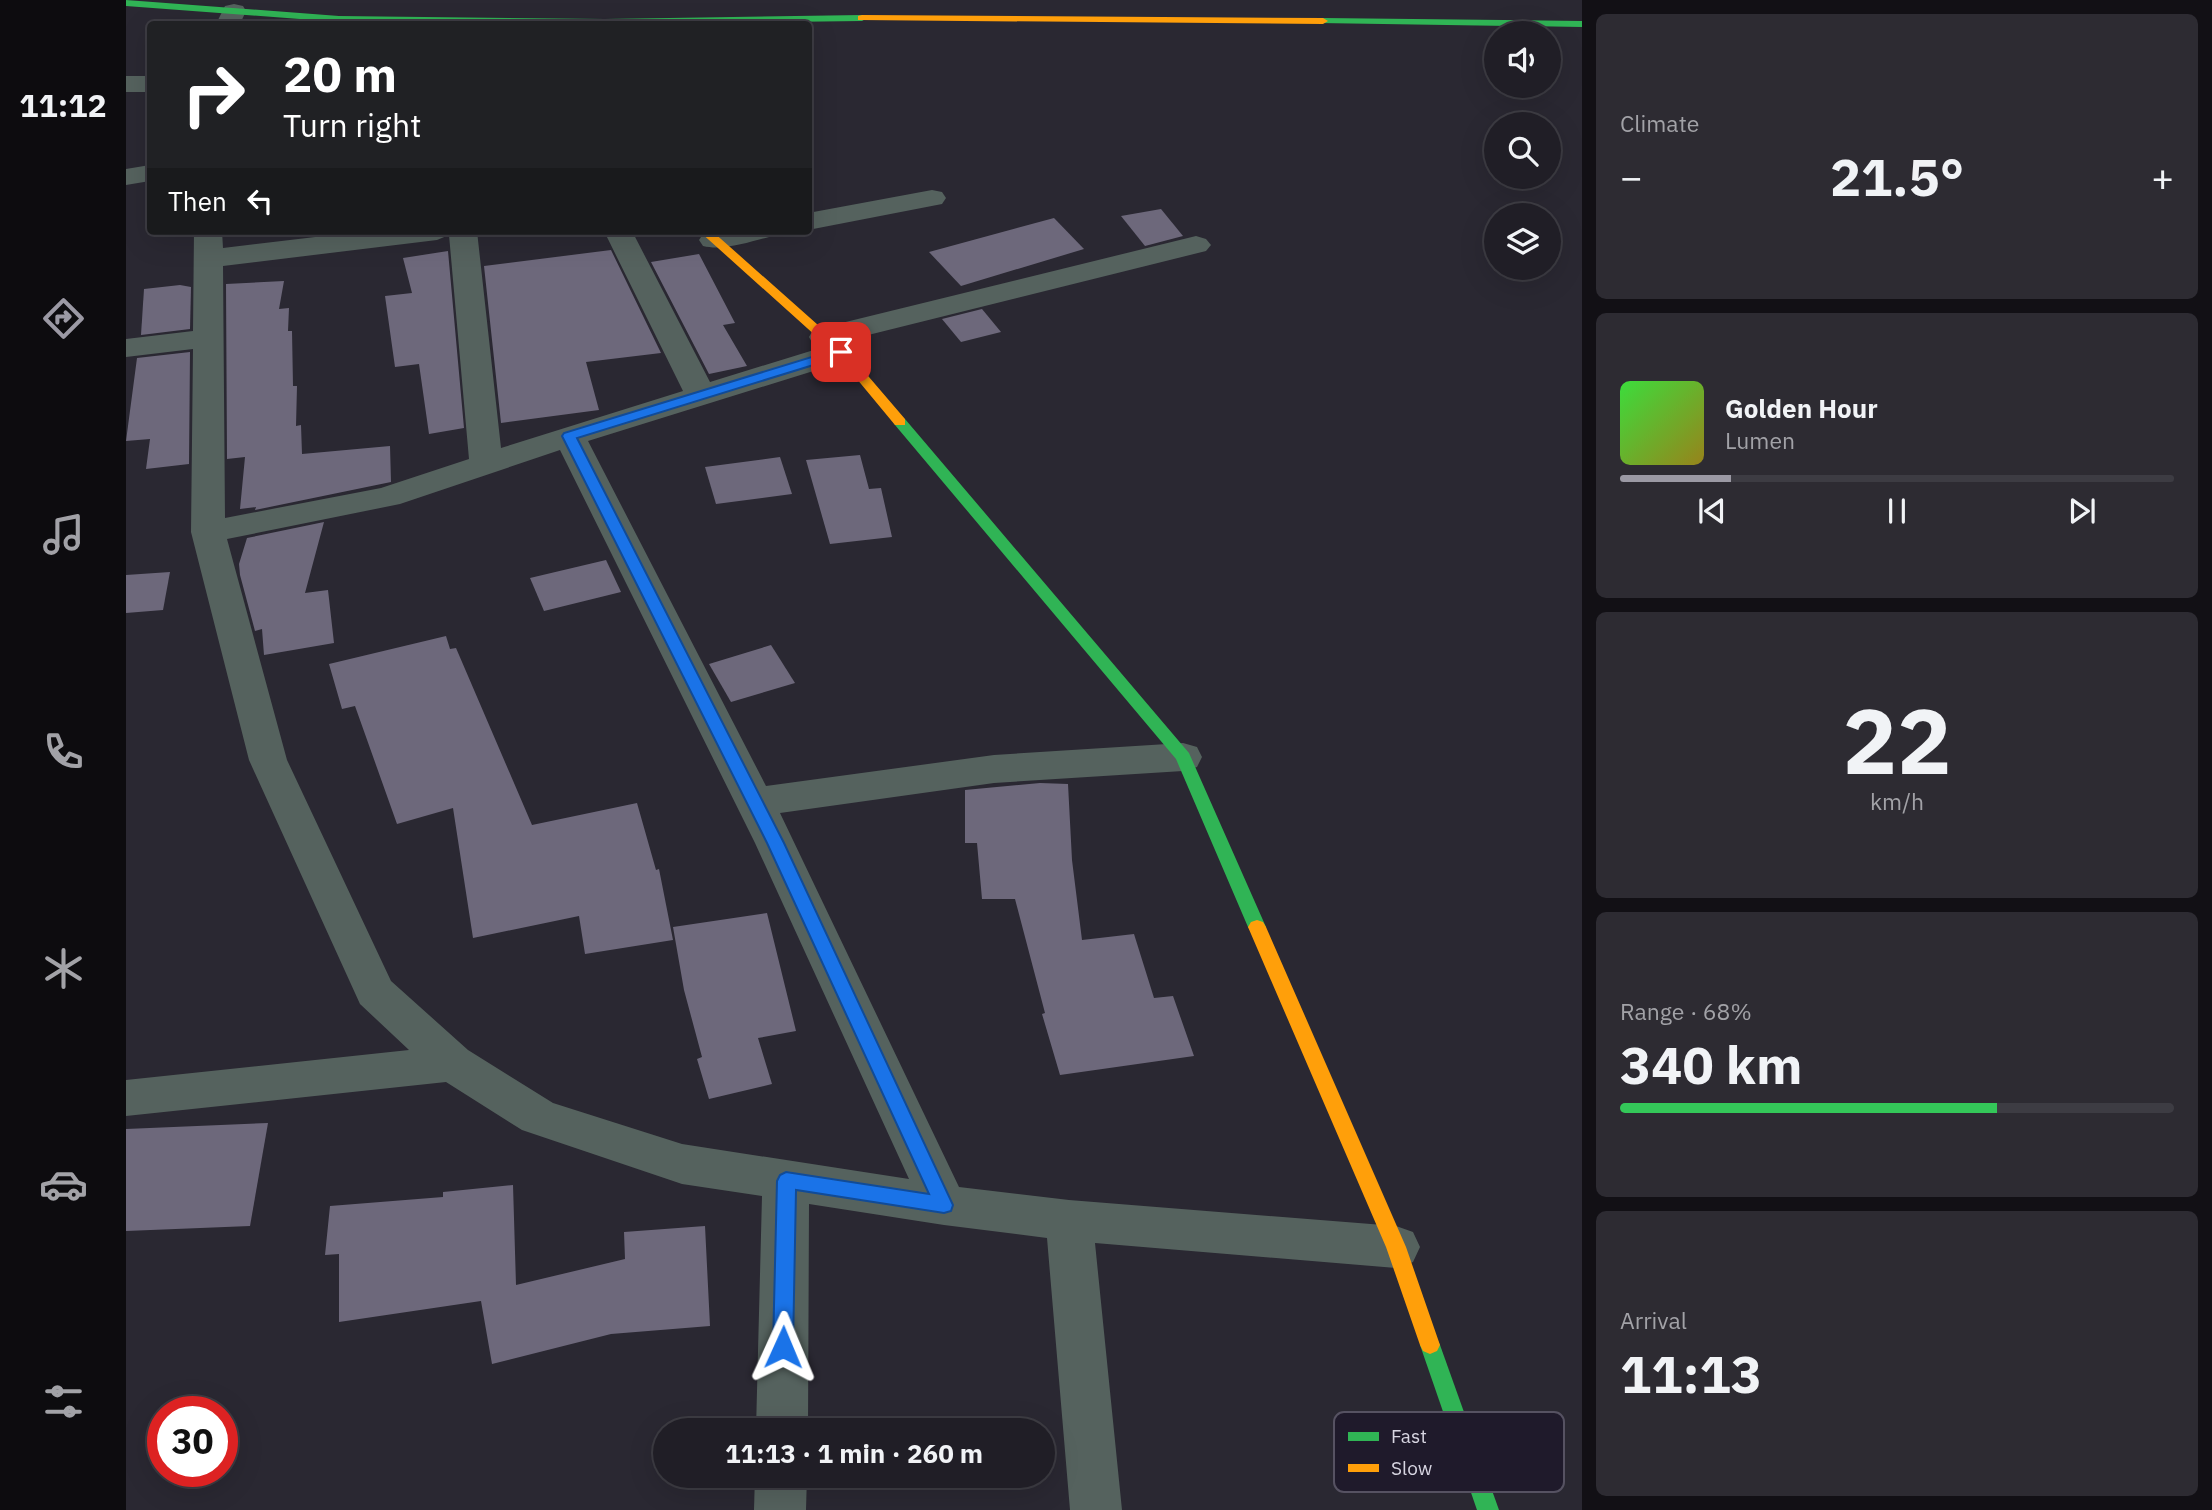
<!DOCTYPE html>
<meta charset="utf-8">
<style>
body{margin:0;font-family:"IBM Plex Sans",sans-serif;background:#2d2b32;color:#f1f3f6;height:100vh;display:flex;flex-direction:column;font-size:26px;white-space:nowrap}
*{box-sizing:border-box;margin:0}
p{font-size:23px;color:#a2a2a7}
.icon{flex:none;width:38px;height:38px;fill:none;stroke:currentColor;stroke-width:2;stroke-linecap:round;stroke-linejoin:round}
.map{position:relative;flex:1;overflow:hidden}
.sheet{display:flex;flex-direction:column;gap:14px;padding:14px;background:#121015;width:630px}
.sheet>*{flex:none}
.banner{position:absolute;left:21px;top:21px;width:665px;height:214px;border-radius:7px;box-shadow:0 7px 28px #0002,0 0 0 2px #3d3c43;background:#202124;color:#fff;overflow:hidden}
.buttons{position:absolute;left:1358px;top:21px;display:grid;gap:14px}
.buttons a{display:grid;place-items:center;width:77px;height:77px;border-radius:50%;background:#201e26;box-shadow:0 7px 28px #0002,0 0 0 2px #3d3c43;font-size:35px}
.speed{position:absolute;left:21px;top:1396px;display:flex;gap:14px;font-size:35px;font-weight:700;text-align:center}
.speed>*{display:grid;place-content:center;width:91px;height:91px;border-radius:50%;background:#201e26;box-shadow:0 7px 28px #0002,0 0 0 2px #3d3c43;line-height:1}
.speed .limit{border:10px solid #d22;background:#fff;color:#111}
.pin{position:absolute;display:grid;place-items:center;width:60px;height:60px;color:#fff;margin:-30px;border-radius:14px;box-shadow:0 4px 10px #0006}
.me{position:absolute;width:77px;margin:-38px;rotate:1deg;stroke-linejoin:round;filter:drop-shadow(0 0 5px #0008)}
.turn{display:flex;align-items:center;gap:24px;height:147px;padding:0 21px;font-size:32px}
.turn .icon{width:91px;height:91px;stroke-width:2.5}
.turn b{display:block;font-size:49px;line-height:60px}
.then{display:flex;align-items:center;height:66px;padding:0 21px;background:#0003;gap:14px;font-size:26px}
.big{font-size:52px;font-weight:700;line-height:1.1}
.sheet .widget{flex:1;display:flex;flex-direction:column;justify-content:center;gap:10px;min-width:0;padding:0 24px;border-radius:10px;background:#2d2b32}
.sheet .dial{align-items:center;gap:0}
.dial b{font-size:91px;line-height:1}
.song{display:flex;align-items:center;gap:21px}
.cover{width:84px;height:84px;border-radius:10px;background:linear-gradient(135deg,hsl(120 70% 55%),hsl(50 70% 35%))}
.played{height:7px;border-radius:4px;background:linear-gradient(90deg,#9b99a4 20%,#3d3c43 20%)}
.keys{display:flex;justify-content:space-around;direction:ltr}
.heat{display:flex;justify-content:space-between;align-items:center;font-size:38px;direction:ltr}
.charge{height:10px;border-radius:5px;background:linear-gradient(90deg,#34c759 68%,#3d3c43 0)}
.trip{position:absolute;left:527px;top:1418px;width:402px;height:70px;border-radius:35px;background:#201e26;box-shadow:0 7px 28px #0002,0 0 0 2px #3d3c43;font-weight:700;line-height:70px;text-align:center}
main{display:flex;flex:1;min-height:0}
.tab-bar{display:flex;flex-direction:column;width:126px;justify-content:space-around;align-items:center;background:#0d0c0f;color:#a2a2a7}
.tab-bar .icon{width:49px;height:49px}
.tab-bar .active{color:#9b99a4}
.tab-bar b{font-size:32px;color:#f1f3f6}
.map>svg:first-child{display:block}
.building{fill:#6d687b}
.lines{fill:none;stroke-linecap:round;stroke-linejoin:round}
.street{fill:#55625e;fill-rule:evenodd}
.fast{fill:#30b455;fill-rule:evenodd}
.slow{fill:#ff9f0a;fill-rule:evenodd}
.route{fill:#1a73e8;stroke:#114b97;stroke-width:2}
.key{fill:#1f1a2b;stroke:#565262;stroke-width:2}
.key-label{font-size:19px;fill:#d8d6e2}
</style>
<main>
<nav class="tab-bar">
<b>11:12</b>
<svg class="icon active" aria-label="directions" viewBox="0 0 24 24"><path d="M12 3l9 9-9 9-9-9zM9 14v-3h6M13 9l2 2-2 2"/></svg>
<svg class="icon" aria-label="music" viewBox="0 0 24 24"><path d="M9 18V5l10-2v13"/><circle cx="6" cy="18" r="3"/><circle cx="16" cy="16" r="3"/></svg>
<svg class="icon" aria-label="phone" viewBox="0 0 24 24"><path d="M5 4h4l2 5-3 2q2 4 5 5l2-3 5 2v4C11 20 4 13 5 4z"/></svg>
<svg class="icon" aria-label="climate" viewBox="0 0 24 24"><path d="M12 3v18M4 7l16 10M4 17L20 7"/></svg>
<svg class="icon" aria-label="car" viewBox="0 0 24 24"><path d="M5 17H2v-5l4-1 3-4h7l3 4 3 1v5h-3M9 17h6M6 11h13"/><circle cx="7" cy="17" r="2"/><circle cx="17" cy="17" r="2"/></svg>
<svg class="icon" aria-label="filters" viewBox="0 0 24 24"><path d="M4 7h16M4 17h16"/><circle cx="9" cy="7" r="2"/><circle cx="15" cy="17" r="2"/></svg>
</nav>
<div class="map">
<svg width="1456" height="1510" viewBox="0 0 1456 1510">
<rect width="100%" height="100%" fill="#2a2832"/>
<g class="building">
<polygon points="1035,209 1057,236 1019,246 995,216"/>
<polygon points="928,218 958,249 835,286 803,252"/>
<polygon points="485,250 535,353 460,362 473,410 375,423 358,266"/>
<polygon points="322,251 338,428 303,434 293,364 269,367 259,296 286,293 277,258"/>
<polygon points="573,254 609,323 597,325 621,366 583,374 525,262"/>
<polygon points="158,281 153,309 163,308 162,331 166,331 167,386 171,386 170,426 175,425 176,454 264,446 265,482 129,510 130,507 114,509 119,457 101,459 100,284"/>
<polygon points="54,285 65,287 64,329 15,335 18,289"/>
<polygon points="856,309 875,332 835,342 816,319"/>
<polygon points="64,352 63,464 20,469 24,439 0,441 11,358"/>
<polygon points="734,455 743,489 755,488 766,537 704,544 680,460"/>
<polygon points="654,457 666,494 590,504 579,467"/>
<polygon points="198,522 179,593 202,590 208,643 138,655 136,629 129,631 114,575 113,564 121,538"/>
<polygon points="480,560 495,592 418,611 404,578"/>
<polygon points="44,572 37,610 0,613 0,575"/>
<polygon points="320,636 324,649 330,648 406,825 511,803 530,870 533,869 547,940 459,954 453,916 347,938 327,808 271,824 229,706 216,709 203,664"/>
<polygon points="645,645 669,683 605,702 583,664"/>
<polygon points="914,783 942,784 946,860 956,940 1008,934 1028,998 1047,996 1068,1056 934,1075 916,1014 919,1013 889,899 856,899 851,843 839,843 839,790"/>
<polygon points="641,913 670,1031 632,1038 646,1084 583,1099 571,1059 576,1057 558,990 547,927"/>
<polygon points="142,1123 124,1226 0,1231 0,1129"/>
<polygon points="387,1185 390,1285 499,1259 498,1232 579,1226 584,1326 485,1334 366,1364 355,1301 213,1322 213,1254 199,1255 204,1206 317,1197 317,1192"/>
</g>
<g class="lines">
<g class="street">
<polygon points="108,4 117,6 120,11 114,24 90,24 99,6"/>
<rect x="0" y="76" width="24" height="16"/>
<polygon points="24,165 24,181 0,185 0,169"/>
<polygon points="806,190 816,192 820,198 816,204 682,230 682,213"/>
<path d="M68 231H96L97 248 240 231H351L375 448 557 391 478 231H506L584 382 704 345 715 343 726 345 731 352 726 359 462 441 640 786 868 755 1057 743 1071 747 1076 757 1071 767 1057 771 868 783 654 813 833 1187 943 1200 1270 1226 1287 1232 1294 1247 1287 1262 1270 1268 969 1243 996 1510H944L921 1238 818 1225 683 1204 682 1430H630L636 1196 556 1184 396 1130 320 1082 0 1116V1080L283 1050 234 1004 123 760 65 532 67 349 0 357V339L67 331ZM323 235 343 459 255 488 99 518 97 266 311 240ZM434 450 629 843 783 1179 556 1144 427 1103 342 1050 265 981 161 760 101 539 274 504Z"/>
<path d="M589 231H647L643 237C623 242 597 251 577 246L573 240 577 234Z"/>
<polygon points="1070,236 1080,239 1085,245 1080,251 698,346 687,344 683,337 687,330"/>
<polygon points="629,1475 681,1475 680,1510 628,1510"/>
</g>
<g class="fast">
<polygon points="0,0 213,16 479,19 736,15 741,18 736,21 515,24 213,22 0,6"/>
<polygon points="1197,18 1456,21 1456,27 1193,23 1193,19"/>
<polygon points="774,418 779,419 1063,753 1140,927 1137,932 1125,932 1122,927 1050,759 769,425 767,422"/>
<polygon points="1304,1336 1311,1339 1314,1345 1373,1510 1351,1510 1294,1345 1297,1339"/>
</g>
<g class="slow">
<polygon points="736,15 1197,18 1202,21 1197,24 732,20 732,16"/>
<polygon points="573,231 586,231 719,349 779,419 779,425 769,425 711,355"/>
<polygon points="1131,920 1137,922 1140,927 1280,1247 1314,1345 1311,1351 1304,1354 1297,1351 1294,1345 1260,1247 1122,927 1125,922"/>
</g>
</g>
<polygon class="route" points="715,348 720,350 720,355 451,438 658,843 827,1205 825,1211 818,1213 670,1190 667,1347 664,1353 657,1356 650,1353 647,1347 651,1181 654,1175 660,1172 803,1194 641,843 436,436 438,433"/>
<rect x="1208" y="1412" width="230" height="80" rx="10" class="key"/>
<rect x="1222" y="1432" width="31" height="9" fill="#30b455"/>
<rect x="1222" y="1464" width="31" height="8" fill="#ff9f0a"/>
<g class="key-label">
<text x="1265" y="1443">Fast</text>
<text x="1265" y="1475">Slow</text>
</g>
</svg>
<div class="buttons">
<a><svg class="icon" aria-label="sound" viewBox="0 0 24 24"><path d="M4 9h4l5-4v14l-5-4H4zM17 9q2 3 0 6"/></svg></a>
<a><svg class="icon" aria-label="search" viewBox="0 0 24 24"><circle cx="10" cy="10" r="6"/><path d="M15 15l6 6"/></svg></a>
<a><svg class="icon" aria-label="layers" viewBox="0 0 24 24"><path d="M12 4l9 5-9 5-9-5zM3 14l9 5 9-5"/></svg></a>
</div>
<div class="speed"><div class="limit">30</div></div>
<div class="pin" style="left:715px;top:352px;background:#d93025"><svg class="icon" aria-label="arrive" viewBox="0 0 24 24"><path d="M6 21V4h12l-3 4 3 4H6"/></svg></div>
<svg class="me" style="left:657px;top:1347px" viewBox="-20 -20 40 40"><path d="M0-17L14 15 0 8-14 15z" fill="#1a73e8" stroke="#fff" stroke-width="4"/></svg>
<div class="trip">11:13 · 1 min · 260 m</div>
<div class="banner">
<div class="turn"><svg class="icon" aria-label="right" viewBox="0 0 24 24"><path d="M7 20v-9h11M14 6l5 5-5 5"/></svg><div><b>20 m</b>Turn right</div></div>
<div class="then">Then<svg class="icon" aria-label="left" viewBox="0 0 24 24"><path d="M17 20v-9H6M10 6l-5 5 5 5"/></svg></div>
</div>
</div>
<section class="sheet">
<div class="widget"><p>Climate</p>
<div class="heat"><a>−</a><b class="big">21.5°</b><a>+</a></div>
</div>
<div class="widget">
<div class="song"><i class="cover"></i><div><b>Golden Hour</b><p>Lumen</p></div></div>
<div class="played"></div>
<div class="keys"><svg class="icon" aria-label="previous" viewBox="0 0 24 24"><path d="M18 5L8 12l10 7zM5 5v14"/></svg><svg class="icon" aria-label="pause" viewBox="0 0 24 24"><path d="M8 5v14M16 5v14"/></svg><svg class="icon" aria-label="next" viewBox="0 0 24 24"><path d="M6 5l10 7-10 7zM19 5v14"/></svg></div>
</div>
<div class="widget dial"><b>22</b><p>km/h</p></div>
<div class="widget"><p>Range · 68%</p><b class="big">340 km</b><div class="charge"></div></div>
<div class="widget"><p>Arrival</p><b class="big">11:13</b></div>
</section>
</main>
